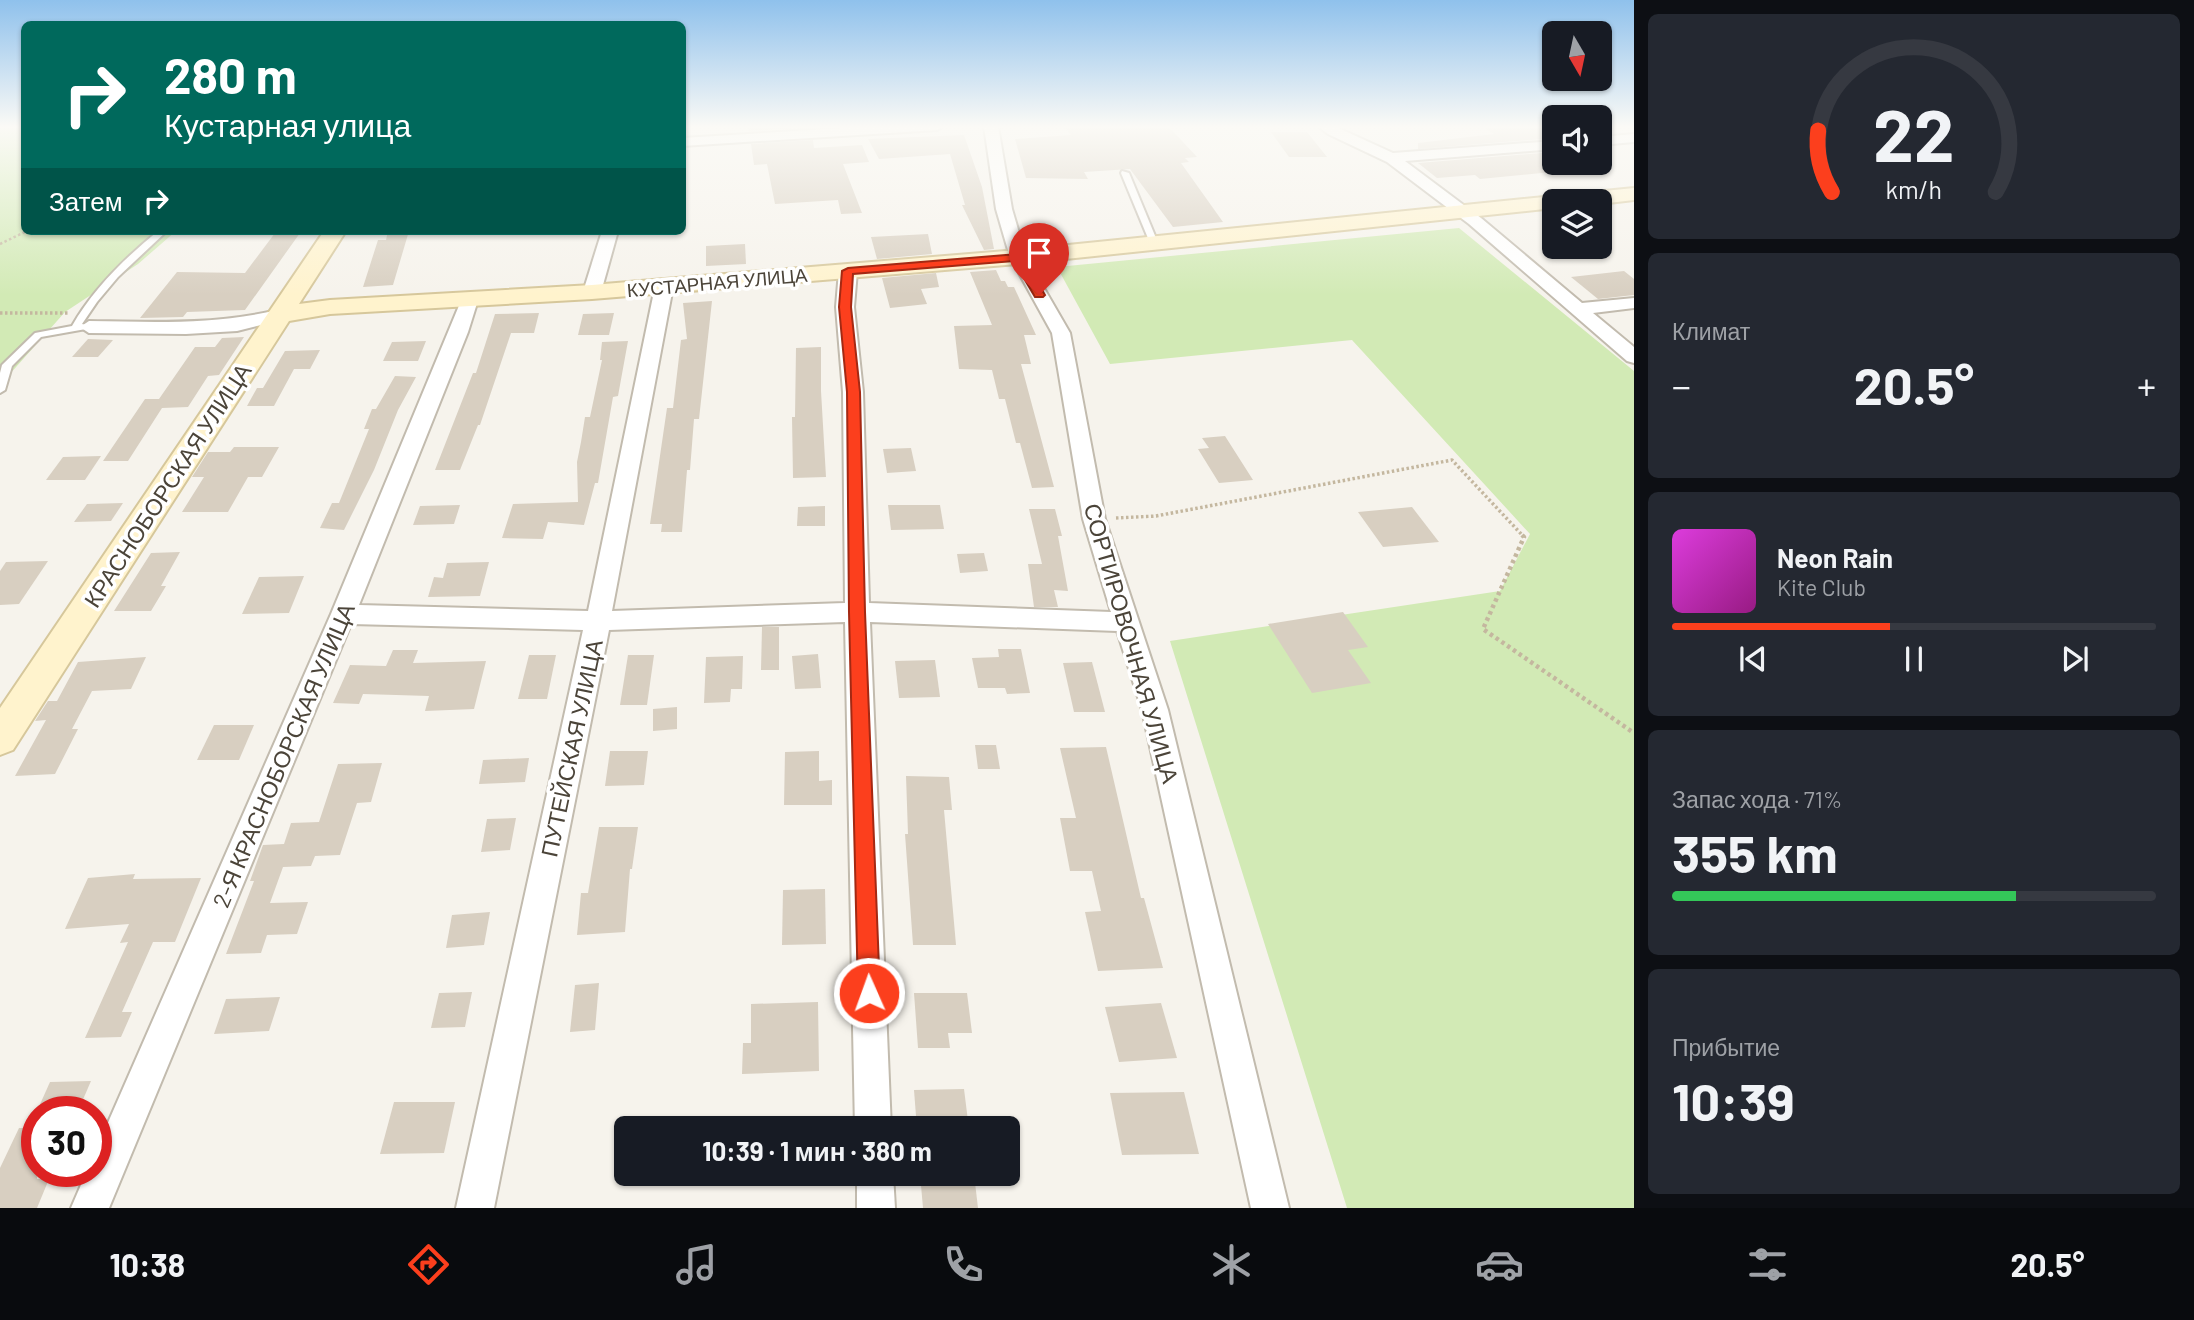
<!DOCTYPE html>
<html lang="ru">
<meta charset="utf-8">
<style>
body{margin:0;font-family:Barlow,sans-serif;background:#242831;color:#f1f3f6;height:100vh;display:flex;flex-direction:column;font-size:26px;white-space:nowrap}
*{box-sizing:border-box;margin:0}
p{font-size:23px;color:#9ea1a6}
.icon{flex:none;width:38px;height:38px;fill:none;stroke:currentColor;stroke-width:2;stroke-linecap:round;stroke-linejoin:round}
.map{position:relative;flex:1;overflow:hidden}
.panel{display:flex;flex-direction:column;gap:14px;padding:14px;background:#0d0f14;width:560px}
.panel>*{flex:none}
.banner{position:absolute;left:21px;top:21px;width:665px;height:214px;border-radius:10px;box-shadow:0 2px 5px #0004;background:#00695c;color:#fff;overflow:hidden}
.needle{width:46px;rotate:171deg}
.controls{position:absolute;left:1542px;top:21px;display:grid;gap:14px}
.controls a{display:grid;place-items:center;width:70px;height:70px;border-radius:10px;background:#171b24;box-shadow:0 2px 5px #0004;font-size:35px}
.speed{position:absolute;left:21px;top:1096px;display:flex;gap:14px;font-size:35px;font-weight:700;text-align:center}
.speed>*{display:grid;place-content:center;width:91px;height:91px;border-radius:50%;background:#171b24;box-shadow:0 2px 5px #0004;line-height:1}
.speed .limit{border:10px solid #d22;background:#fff;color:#111}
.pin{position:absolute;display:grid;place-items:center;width:60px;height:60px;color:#fff;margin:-72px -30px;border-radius:50% 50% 50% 0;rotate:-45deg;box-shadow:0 0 7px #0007}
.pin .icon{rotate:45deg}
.me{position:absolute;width:77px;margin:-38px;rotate:358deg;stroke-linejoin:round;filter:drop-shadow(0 0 5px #0008)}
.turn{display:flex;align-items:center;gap:24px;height:147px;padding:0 28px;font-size:32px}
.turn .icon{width:91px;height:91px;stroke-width:2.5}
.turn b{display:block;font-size:49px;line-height:60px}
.then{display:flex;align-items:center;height:66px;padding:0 28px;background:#0003;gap:14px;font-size:26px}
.big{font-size:52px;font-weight:700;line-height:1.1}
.panel .tile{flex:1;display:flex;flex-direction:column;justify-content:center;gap:10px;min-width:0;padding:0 24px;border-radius:10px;background:#242831}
.panel .dial{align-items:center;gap:0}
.dial svg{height:182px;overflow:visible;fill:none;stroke:#363941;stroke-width:7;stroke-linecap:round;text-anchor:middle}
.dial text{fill:#f1f3f6;stroke:none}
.song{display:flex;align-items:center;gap:21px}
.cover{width:84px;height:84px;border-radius:10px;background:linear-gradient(135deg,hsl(300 70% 55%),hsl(310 70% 35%))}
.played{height:7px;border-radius:4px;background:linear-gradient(90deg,#fc3f1d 45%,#363941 45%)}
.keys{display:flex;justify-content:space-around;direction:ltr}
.heat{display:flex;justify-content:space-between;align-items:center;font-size:38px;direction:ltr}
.charge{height:10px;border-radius:5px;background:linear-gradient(90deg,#34c759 71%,#363941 0)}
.trip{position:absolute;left:614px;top:1116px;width:406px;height:70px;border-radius:10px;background:#171b24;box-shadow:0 2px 5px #0004;font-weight:700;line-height:70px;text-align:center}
.tab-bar{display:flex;height:112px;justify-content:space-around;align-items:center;background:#090b0e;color:#9ea1a6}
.tab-bar .icon{width:49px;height:49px}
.tab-bar .active{color:#fc3f1d}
.tab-bar b{font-size:32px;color:#f1f3f6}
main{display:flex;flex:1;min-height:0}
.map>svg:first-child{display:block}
.green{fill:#d2eab5}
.building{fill:#d8cfc1}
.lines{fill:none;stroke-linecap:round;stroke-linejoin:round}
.lane-casing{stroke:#c2bbae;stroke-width:4}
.street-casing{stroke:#c2bbae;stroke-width:4}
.secondary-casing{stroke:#d6c79b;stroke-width:4}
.path-far2{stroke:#c4b79f;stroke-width:2.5;stroke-dasharray:2.5 2.5;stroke-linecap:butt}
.path-far1{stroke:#c4b79f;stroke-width:3.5;stroke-dasharray:2.5 2.5;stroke-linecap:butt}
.path{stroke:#c4b79f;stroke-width:4.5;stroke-dasharray:3.5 3.5;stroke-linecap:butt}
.lane{fill:#fff;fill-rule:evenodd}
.street{fill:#fff;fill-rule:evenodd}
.secondary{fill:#fff3cd;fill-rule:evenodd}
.route{fill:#fc3f1d;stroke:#a42913;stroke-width:2}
.labels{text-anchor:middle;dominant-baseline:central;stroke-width:7;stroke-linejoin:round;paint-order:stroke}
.far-street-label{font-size:19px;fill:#4b4439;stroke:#fff}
.street-label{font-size:23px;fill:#4b4439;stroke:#fff}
</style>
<main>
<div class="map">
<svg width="1634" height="1208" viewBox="0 0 1634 1208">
<rect width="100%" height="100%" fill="#f6f3ec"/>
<g class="green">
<polygon points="0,126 24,126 24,231 176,231 138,264 65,312 0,385"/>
<polygon points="1459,228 1634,371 1634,1208 1347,1208 1170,641 1500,591 1530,534 1352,340 1110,364 1057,267"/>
</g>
<g class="building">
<polygon points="748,126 810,126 810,127 749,131"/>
<polygon points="1064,126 1168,126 1197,157 1185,158 1189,162 1181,163 1223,222 1173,227 1130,169 1084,172 1088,179 1026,178 1015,139 1071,135"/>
<polygon points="1482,126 1554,126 1554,138 1418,149 1418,143 1494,134"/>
<polygon points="1271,132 1307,132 1327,157 1289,157"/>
<polygon points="964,135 982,187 994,249 984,250 962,205 965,205 950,154 879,159 868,139"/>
<polygon points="813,140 814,148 862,145 869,162 843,164 862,213 841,214 838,200 775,204 767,164 754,165 751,144"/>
<polygon points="1554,152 1554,163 1572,163 1581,169 1480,179 1475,175 1437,178 1418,163"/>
<polygon points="388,231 409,231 393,285 363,287 378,240 386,240"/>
<polygon points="275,233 300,233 245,310 187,312 183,317 140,318 177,272 245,273"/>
<polygon points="928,234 932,254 877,259 871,237"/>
<polygon points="745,244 746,264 706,266 706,246"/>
<polygon points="996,270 1001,281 1005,281 1008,287 1014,287 1036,335 1024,335 1031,364 1021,364 1054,487 1032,488 1020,443 1016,443 1005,399 999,399 992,370 959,369 954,326 992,325 970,272"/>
<polygon points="1624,271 1634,279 1634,295 1598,299 1571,277"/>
<polygon points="936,273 939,287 921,289 927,304 890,308 882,278"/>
<polygon points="712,301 699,419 694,419 690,470 687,470 682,532 661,532 662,524 650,524 667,408 673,408 681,340 687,339 683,303"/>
<polygon points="539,313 534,333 511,333 480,425 478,425 460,470 435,470 473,373 476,373 495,314"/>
<polygon points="614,313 609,335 578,335 583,314"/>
<polygon points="244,337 219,375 208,376 188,407 162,408 128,461 103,461 145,399 159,399 195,347 215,347 222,338"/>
<polygon points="88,339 113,340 98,357 72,357"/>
<polygon points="426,341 418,361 383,361 392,342"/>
<polygon points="628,341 618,396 613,397 598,483 595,483 584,525 548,522 543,539 502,538 513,504 578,502 577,462 581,442 585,417 590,417 602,360 600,360 602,342"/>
<polygon points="821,347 821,391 826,477 793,478 792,417 795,417 796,348"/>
<polygon points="320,350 310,369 294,369 274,406 247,406 257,388 263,388 285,351"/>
<polygon points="395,376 416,377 398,410 374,470 344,530 320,528 332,503 339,503 369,429 364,429 372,409 376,409"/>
<polygon points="1225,436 1253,480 1219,483 1198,449 1209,448 1202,438"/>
<polygon points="234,447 279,447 262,477 248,477 228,512 182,512 204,477 192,477 208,452 230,452"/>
<polygon points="911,448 916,471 887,473 883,449"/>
<polygon points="101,456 85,480 46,480 63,457"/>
<polygon points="123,503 111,521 74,522 87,504"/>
<polygon points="460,505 454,524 413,525 420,506"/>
<polygon points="888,505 940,505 944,529 891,530"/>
<polygon points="825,506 825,526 797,526 798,507"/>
<polygon points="1412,507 1439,542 1383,547 1358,512"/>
<polygon points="1029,509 1055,509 1062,536 1058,536 1068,591 1054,590 1058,607 1034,607 1028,564 1042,564"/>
<polygon points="180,552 161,586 166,586 151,611 114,611 151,553"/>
<polygon points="984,553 988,571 960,573 957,554"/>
<polygon points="48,561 19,604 0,605 0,571 6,562"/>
<polygon points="489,562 480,596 428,597 434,577 443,578 447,563"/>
<polygon points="304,576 289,613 242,614 259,577"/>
<polygon points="1343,612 1368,647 1348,650 1371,683 1312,693 1268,624"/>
<polygon points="762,627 779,627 779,670 761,670"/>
<polygon points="998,649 1021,649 1030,693 1007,694 1005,688 978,688 972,658 999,657"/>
<polygon points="393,650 418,650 413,663 486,661 474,709 425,711 429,696 363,694 359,704 333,703 350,665 386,666"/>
<polygon points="818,654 821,688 795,689 792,656"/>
<polygon points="529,655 556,655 547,699 518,699"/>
<polygon points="628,655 654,655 647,705 620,705"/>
<polygon points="743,656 742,689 731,689 730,702 704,703 706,657"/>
<polygon points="146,657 131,689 92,691 72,729 78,729 55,774 15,776 46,720 35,721 48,701 57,701 78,662"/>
<polygon points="935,660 940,697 899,698 895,661"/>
<polygon points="1092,662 1105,712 1074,712 1063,663"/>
<polygon points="677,707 677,729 653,731 653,709"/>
<polygon points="214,725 254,725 239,760 197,760"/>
<polygon points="975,745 996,745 1000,769 978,769"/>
<polygon points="1106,747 1141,898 1144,898 1163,968 1098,971 1085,912 1101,911 1092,871 1070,871 1060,818 1076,818 1060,748"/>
<polygon points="610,751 648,751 644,785 605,786"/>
<polygon points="819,751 819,781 832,780 832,805 784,805 785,752"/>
<polygon points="529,758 525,782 479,784 483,760"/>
<polygon points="382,763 371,802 357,803 340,855 315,856 311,866 283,867 270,903 308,902 297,934 267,935 261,953 226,954 254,881 250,881 263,845 284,844 291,823 319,822 338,764"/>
<polygon points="906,776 949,777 952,810 944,810 956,945 913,945 905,834 908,834"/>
<polygon points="516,818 510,850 481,852 487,819"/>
<polygon points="599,827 638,827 632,869 630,869 625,932 577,935 581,893 588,893"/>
<polygon points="135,874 133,879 201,878 175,942 153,942 122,1012 132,1012 121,1037 85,1038 128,942 120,943 129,924 65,929 88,878"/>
<polygon points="825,889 826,944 782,945 783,890"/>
<polygon points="490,912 484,945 446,948 452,915"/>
<polygon points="599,983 595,1030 570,1032 575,985"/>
<polygon points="472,992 465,1027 431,1028 439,993"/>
<polygon points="914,993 967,993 972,1033 948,1033 950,1048 918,1048"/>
<polygon points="280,997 269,1031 214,1034 226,999"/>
<polygon points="818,1002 819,1071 742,1074 743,1043 751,1043 751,1004"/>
<polygon points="1161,1003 1177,1058 1119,1062 1105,1007"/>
<polygon points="91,1081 78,1111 37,1111 50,1082"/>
<polygon points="964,1089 969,1129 917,1129 914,1090"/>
<polygon points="1184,1092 1199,1154 1122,1155 1110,1093"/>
<polygon points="394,1102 455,1102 444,1153 380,1154"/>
<polygon points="19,1128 37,1128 37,1179 49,1179 37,1208 0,1208 0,1168"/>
<polygon points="920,1174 974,1174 978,1208 923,1208"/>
</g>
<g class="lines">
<defs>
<g id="lane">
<polygon points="1122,171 1129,173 1158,243 1157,245 1150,243 1121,173"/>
<path d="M158 231H167L118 277 97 302 82 324 86 325V329L41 337 12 366 5 390 0 393V373L2 365 35 333 72 326C93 289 125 258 158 231Z"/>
</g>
<g id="street">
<polygon points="875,126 944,126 937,130 682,146 682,138"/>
<polygon points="984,126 998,126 1012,209 1026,257 1070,333 1105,519 1168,710 1289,1208 1251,1208 1142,710 1117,631 870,622 891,1129 855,1129 845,622 609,630 494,1208 456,1208 583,630 351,624 109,1208 71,1208 87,1171 96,1171 96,1150 331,614 463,296 475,296 478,300 468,332 359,605 588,611 655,287 664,282 673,287 612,611 845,603 843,392 836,307 839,271 848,266 857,271 854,307 863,392 869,603 1111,612 1083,519 1052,333 1010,257 996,209"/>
<polygon points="1318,126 1334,126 1393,153 1554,141 1554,149 1405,161 1481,218 1582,303 1634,298 1634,308 1593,313 1634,347 1634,363 1627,361 1469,224 1387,162 1328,134"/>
<polygon points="1634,134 1634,142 1600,145 1600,137"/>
<polygon points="602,231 618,231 601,292 592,297 583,292"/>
<path d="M278 310 287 315 284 319 237 331 186 334 89 333 80 327 89 321C156 322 213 325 278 310Z"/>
<polygon points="857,1174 893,1174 895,1208 857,1208"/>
</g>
<polygon id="secondary" points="1634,188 1634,200 1600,204 1600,201 1554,201 1554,208 1018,264 592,299 330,314 289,321 13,750 0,755 0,708 324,231 346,231 299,304 330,300 592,285 1018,250"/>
</defs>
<use href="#lane" class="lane-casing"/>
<use href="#street" class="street-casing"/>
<use href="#secondary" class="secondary-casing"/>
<polyline class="path-far2" points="0,244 27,231"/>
<g class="path-far1">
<polyline points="0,313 69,313"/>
<polyline points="1116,518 1156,516 1452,460 1524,537"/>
</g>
<polyline class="path" points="1522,535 1524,537 1483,629 1634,733"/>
<use href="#lane" class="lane"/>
<use href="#street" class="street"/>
<use href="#secondary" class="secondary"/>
</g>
<linearGradient id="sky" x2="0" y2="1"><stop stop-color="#8fc1ec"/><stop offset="0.43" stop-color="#fbfaf6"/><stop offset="1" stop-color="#fbfaf6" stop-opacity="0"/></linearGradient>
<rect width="1634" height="295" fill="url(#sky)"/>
<polygon class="route" points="1018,254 1023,257 1045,295 1043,297 1035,297 1014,261 853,274 851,307 860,392 865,612 880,993 876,1000 869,1003 861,1000 858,993 849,612 847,392 839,307 842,271 848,268"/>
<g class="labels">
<g class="far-street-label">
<text transform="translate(717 282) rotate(-5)">КУСТАРНАЯ УЛИЦА</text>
</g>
<g class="street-label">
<text transform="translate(167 485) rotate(-57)">КРАСНОБОРСКАЯ УЛИЦА</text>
<text transform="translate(1132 643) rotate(74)">СОРТИРОВОЧНАЯ УЛИЦА</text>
<text transform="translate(571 748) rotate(-78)">ПУТЕЙСКАЯ УЛИЦА</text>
<text transform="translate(283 755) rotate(-67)">2-Я КРАСНОБОРСКАЯ УЛИЦА</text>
</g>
</g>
</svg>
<div class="controls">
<a><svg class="needle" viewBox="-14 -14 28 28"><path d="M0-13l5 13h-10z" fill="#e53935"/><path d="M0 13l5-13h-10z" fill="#9ea1a6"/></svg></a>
<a><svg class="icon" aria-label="sound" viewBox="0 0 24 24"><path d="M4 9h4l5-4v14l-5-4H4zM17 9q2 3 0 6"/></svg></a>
<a><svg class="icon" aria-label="layers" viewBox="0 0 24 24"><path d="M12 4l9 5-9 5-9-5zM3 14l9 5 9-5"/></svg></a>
</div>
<div class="speed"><div class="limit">30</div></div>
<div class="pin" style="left:1039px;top:295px;background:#d93025"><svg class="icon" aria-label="arrive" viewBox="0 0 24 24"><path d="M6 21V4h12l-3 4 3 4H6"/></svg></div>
<svg class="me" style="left:869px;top:993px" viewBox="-20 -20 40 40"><circle r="17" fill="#fc3f1d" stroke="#fff" stroke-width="3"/><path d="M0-11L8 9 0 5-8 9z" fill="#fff"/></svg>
<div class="trip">10:39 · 1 мин · 380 m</div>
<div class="banner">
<div class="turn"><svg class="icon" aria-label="right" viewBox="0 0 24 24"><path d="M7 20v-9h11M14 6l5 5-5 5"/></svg><div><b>280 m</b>Кустарная улица</div></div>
<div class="then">Затем<svg class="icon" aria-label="right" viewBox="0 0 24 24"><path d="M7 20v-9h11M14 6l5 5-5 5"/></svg></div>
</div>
</div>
<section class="panel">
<div class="tile dial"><svg viewBox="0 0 100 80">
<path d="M14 69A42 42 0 1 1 86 69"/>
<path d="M14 69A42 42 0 0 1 8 42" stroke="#fc3f1d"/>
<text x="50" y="56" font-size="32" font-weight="700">22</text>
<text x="50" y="72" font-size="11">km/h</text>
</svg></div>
<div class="tile"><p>Климат</p>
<div class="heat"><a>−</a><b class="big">20.5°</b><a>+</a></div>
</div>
<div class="tile">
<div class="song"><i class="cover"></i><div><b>Neon Rain</b><p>Kite Club</p></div></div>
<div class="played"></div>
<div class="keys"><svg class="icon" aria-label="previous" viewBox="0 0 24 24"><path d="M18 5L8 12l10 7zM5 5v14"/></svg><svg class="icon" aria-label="pause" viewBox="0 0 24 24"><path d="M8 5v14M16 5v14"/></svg><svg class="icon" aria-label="next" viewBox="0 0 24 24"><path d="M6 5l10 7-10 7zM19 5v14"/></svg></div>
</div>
<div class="tile"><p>Запас хода · 71%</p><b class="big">355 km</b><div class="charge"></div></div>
<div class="tile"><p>Прибытие</p><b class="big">10:39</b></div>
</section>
</main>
<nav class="tab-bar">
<b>10:38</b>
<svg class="icon active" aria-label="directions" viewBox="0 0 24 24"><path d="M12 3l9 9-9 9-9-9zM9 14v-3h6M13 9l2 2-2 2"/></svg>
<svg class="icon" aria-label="music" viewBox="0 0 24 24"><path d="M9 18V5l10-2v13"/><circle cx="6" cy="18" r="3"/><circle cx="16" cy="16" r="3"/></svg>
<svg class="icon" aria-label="phone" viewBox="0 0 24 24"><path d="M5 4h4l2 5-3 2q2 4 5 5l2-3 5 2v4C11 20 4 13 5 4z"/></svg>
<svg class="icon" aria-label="climate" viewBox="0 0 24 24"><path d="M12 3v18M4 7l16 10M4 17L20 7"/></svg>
<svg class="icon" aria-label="car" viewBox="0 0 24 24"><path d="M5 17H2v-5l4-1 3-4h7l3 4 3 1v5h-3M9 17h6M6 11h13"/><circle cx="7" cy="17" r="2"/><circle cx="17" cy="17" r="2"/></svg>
<svg class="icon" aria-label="filters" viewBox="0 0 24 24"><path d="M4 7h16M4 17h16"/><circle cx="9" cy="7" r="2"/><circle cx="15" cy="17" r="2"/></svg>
<b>20.5°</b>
</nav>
